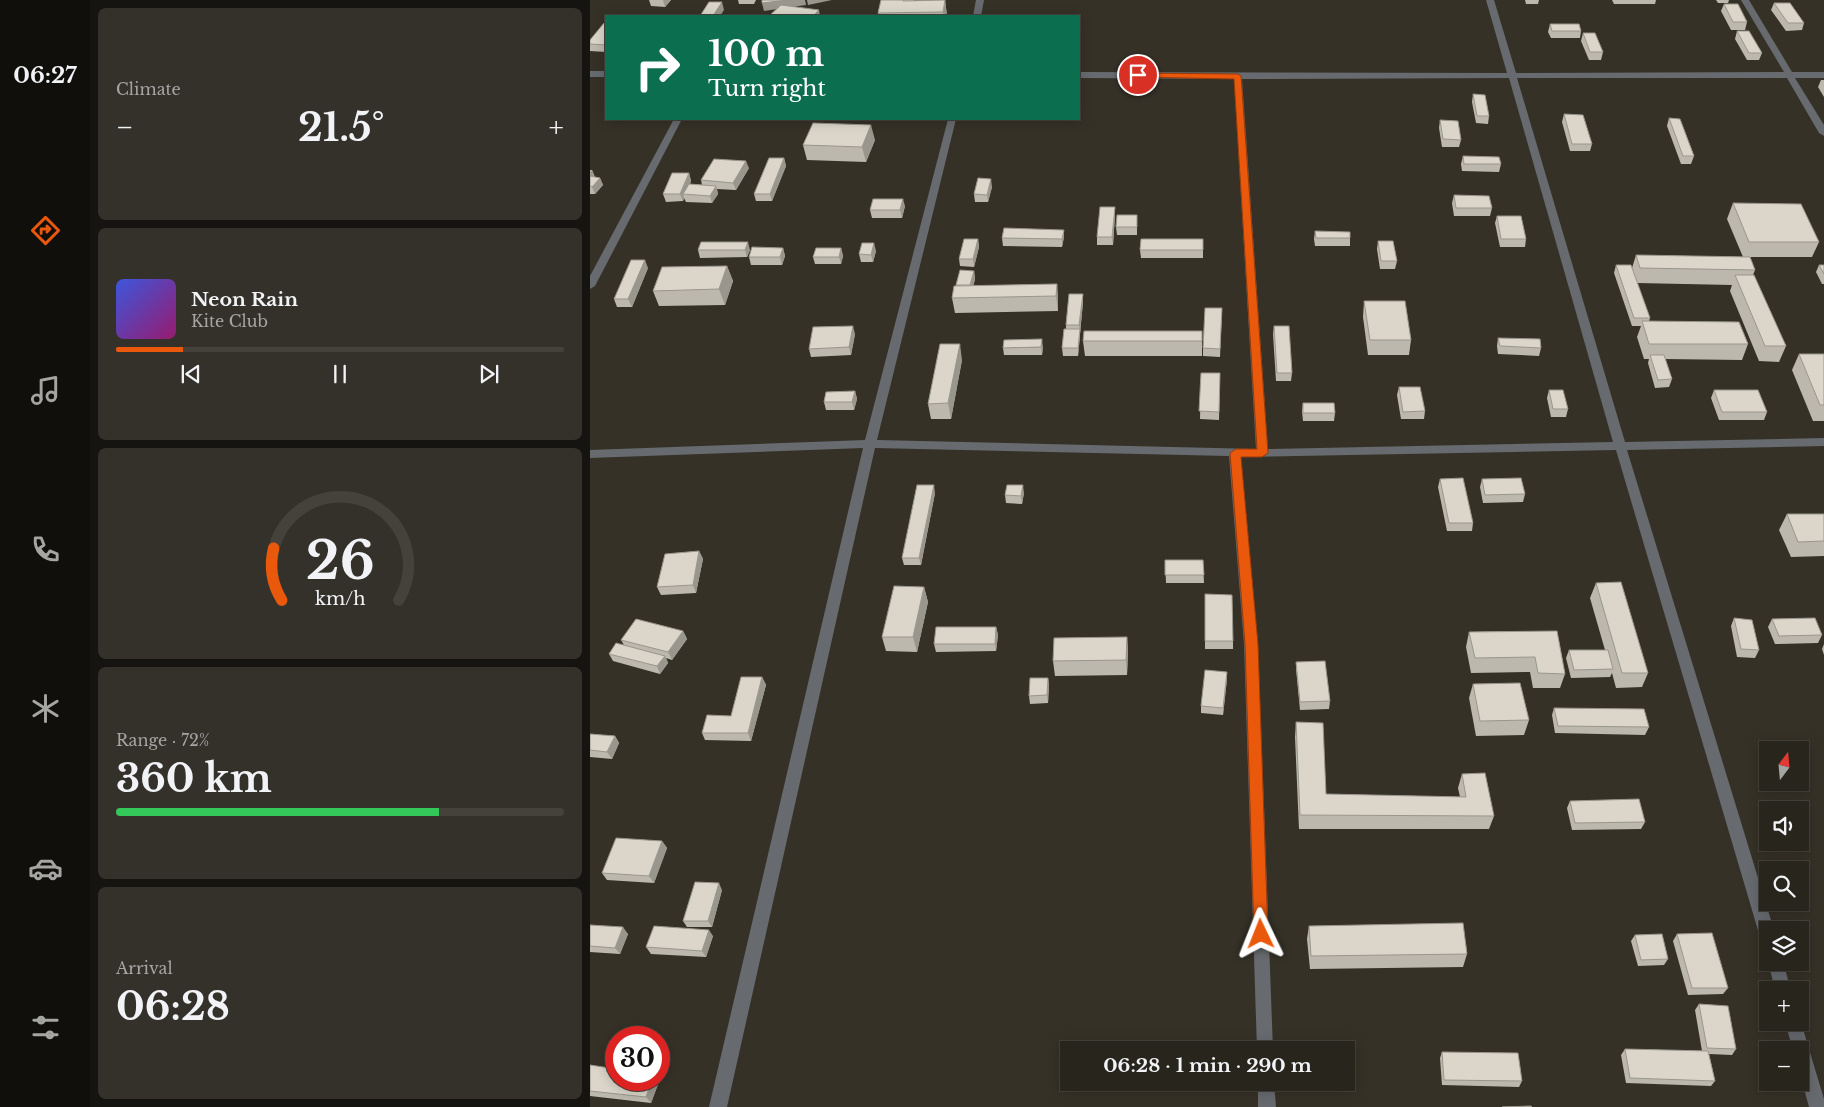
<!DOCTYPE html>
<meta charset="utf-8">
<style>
body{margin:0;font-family:"Libre Baskerville",serif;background:#34312a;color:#f1f3f6;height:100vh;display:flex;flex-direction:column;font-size:19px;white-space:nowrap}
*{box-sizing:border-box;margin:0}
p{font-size:16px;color:#a5a5a4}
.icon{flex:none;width:28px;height:28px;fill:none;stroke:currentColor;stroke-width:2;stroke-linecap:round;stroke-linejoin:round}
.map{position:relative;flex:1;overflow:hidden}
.details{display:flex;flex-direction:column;gap:8px;padding:8px;background:#161410;width:500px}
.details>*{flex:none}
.banner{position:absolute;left:15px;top:15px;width:475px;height:105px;border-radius:0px;box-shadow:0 2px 12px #0003,0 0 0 1px #44423b;background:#0b6e4f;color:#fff;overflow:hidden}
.needle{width:32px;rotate:16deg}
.controls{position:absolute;left:1169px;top:741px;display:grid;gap:10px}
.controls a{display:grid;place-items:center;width:50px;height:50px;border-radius:0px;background:#28251d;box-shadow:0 2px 12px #0003,0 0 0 1px #44423b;font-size:25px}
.speed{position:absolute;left:15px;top:1026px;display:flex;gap:10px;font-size:25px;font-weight:700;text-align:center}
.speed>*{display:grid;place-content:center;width:65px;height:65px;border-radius:50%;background:#28251d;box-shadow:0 2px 12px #0003,0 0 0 1px #44423b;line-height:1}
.speed .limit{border:8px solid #d22;background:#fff;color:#111}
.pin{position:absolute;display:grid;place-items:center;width:42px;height:42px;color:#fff;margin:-21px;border:2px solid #fff;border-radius:50%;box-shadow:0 1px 5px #0007}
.me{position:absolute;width:55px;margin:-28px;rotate:358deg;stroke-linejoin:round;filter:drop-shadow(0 0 4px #0008)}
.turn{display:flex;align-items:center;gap:18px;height:105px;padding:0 20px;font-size:22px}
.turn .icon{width:65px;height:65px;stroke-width:2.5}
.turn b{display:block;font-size:35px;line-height:42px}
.big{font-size:38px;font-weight:700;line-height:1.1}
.details .widget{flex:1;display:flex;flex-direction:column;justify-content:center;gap:8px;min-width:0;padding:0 18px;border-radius:8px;background:#34312a}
.details .dial{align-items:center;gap:0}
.dial svg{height:130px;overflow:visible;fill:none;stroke:#44423b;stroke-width:7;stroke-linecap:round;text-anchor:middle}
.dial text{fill:#f1f3f6;stroke:none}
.song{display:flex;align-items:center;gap:15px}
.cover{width:60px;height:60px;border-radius:8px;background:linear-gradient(135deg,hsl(230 70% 55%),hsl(320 70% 35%))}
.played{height:5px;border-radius:2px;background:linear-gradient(90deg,#ea580c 15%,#44423b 15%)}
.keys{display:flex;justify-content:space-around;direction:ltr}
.heat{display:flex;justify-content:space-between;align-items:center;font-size:28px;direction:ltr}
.charge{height:8px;border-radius:4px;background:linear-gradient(90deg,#34c759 72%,#44423b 0)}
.trip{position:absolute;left:470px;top:1041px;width:295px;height:50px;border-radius:0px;background:#28251d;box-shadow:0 2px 12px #0003,0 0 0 1px #44423b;font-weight:700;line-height:50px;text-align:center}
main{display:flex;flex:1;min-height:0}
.tabs{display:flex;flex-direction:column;width:90px;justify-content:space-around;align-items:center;background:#100f0c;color:#a5a5a4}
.tabs .icon{width:35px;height:35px}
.tabs .current{color:#ea580c}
.tabs b{font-size:22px;color:#f1f3f6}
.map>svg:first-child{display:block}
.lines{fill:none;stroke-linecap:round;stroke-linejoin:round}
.minor{fill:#676b6f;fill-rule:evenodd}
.wall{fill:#bcb8ad}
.shaded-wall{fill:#99968d}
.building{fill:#dbd6c9;stroke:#99968d}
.route{fill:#ea580c;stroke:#983908}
</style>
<main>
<nav class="tabs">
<b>06:27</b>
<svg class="icon current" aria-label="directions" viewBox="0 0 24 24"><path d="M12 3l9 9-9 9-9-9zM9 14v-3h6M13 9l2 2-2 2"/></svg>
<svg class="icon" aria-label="music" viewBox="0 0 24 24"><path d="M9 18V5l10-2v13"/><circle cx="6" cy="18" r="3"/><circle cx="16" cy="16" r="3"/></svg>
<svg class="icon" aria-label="phone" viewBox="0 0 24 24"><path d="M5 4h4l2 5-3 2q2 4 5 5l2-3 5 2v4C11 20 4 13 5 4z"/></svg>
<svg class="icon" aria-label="climate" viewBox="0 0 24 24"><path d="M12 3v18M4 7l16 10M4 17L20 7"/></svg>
<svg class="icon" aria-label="car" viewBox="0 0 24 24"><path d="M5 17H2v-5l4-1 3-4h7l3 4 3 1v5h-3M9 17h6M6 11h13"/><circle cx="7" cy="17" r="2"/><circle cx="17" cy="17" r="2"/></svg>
<svg class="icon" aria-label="filters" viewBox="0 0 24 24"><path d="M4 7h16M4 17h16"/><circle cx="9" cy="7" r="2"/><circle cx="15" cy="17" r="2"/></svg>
</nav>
<section class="details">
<div class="widget"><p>Climate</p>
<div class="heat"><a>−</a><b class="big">21.5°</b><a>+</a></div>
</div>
<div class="widget">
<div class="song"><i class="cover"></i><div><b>Neon Rain</b><p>Kite Club</p></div></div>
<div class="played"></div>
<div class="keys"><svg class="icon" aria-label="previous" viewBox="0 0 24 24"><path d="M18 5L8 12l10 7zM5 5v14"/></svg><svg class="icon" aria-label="pause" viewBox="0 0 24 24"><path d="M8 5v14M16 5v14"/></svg><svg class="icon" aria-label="next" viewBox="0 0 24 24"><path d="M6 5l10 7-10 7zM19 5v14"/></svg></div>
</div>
<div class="widget dial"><svg viewBox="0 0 100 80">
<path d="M14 69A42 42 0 1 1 86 69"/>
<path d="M14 69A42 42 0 0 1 9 37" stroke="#ea580c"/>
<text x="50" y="56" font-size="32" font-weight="700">26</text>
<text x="50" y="72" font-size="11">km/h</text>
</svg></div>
<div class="widget"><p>Range · 72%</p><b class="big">360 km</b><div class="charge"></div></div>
<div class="widget"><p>Arrival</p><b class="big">06:28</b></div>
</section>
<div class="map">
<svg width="1234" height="1107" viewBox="0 0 1234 1107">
<rect width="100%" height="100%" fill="#353127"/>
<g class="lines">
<g class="minor">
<polygon points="386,0 394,0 391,16 383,16"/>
<path d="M896 0H904L926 73 1194 72 1151 0H1159L1202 72H1234V78H1205L1234 125V136L1229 133 1197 78H927L1035 442 1234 438V446L1037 450 1184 930H1178V944L1172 942 1170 937 1026 450 651 457 668 644 683 1050H667L654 644 639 456 285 448 137 1107H119L273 448 0 458V450L275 440 358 119H366L287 440 666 449 644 79 489 78V72L917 73ZM919 78 1023 442 678 449 652 79Z"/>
<rect x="0" y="71" width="16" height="6"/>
<polygon points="84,119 92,119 5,286 0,289 0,276"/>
<polygon points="1178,961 1193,962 1201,990 1185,990"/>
<polygon points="1210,1019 1234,1099 1234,1107 1219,1107 1210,1074 1210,1050 1203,1050 1195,1022 1210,1022"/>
<polygon points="668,1082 684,1082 686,1107 668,1107"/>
</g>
</g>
<g class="wall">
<polygon points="59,0 81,0 75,7 61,6"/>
<polygon points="148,0 166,0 164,4 149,4"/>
<polygon points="291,0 324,0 324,1 355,0 357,16 289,16 288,13"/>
<polygon points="935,0 949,0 948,4 936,4"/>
<polygon points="1022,0 1066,0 1065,4 1024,4"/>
<polygon points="1126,0 1139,0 1138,3 1128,3"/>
<polygon points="1184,3 1214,23 1212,30 1196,31 1181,10"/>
<polygon points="1134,4 1157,22 1155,30 1141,30 1131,11"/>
<polygon points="16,23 16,52 0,51 0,40"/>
<polygon points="960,24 991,31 990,38 961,38 958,32"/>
<polygon points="1147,31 1172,53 1169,60 1157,60 1145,39"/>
<polygon points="993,33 1013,52 1011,60 999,60 991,41"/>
<polygon points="1231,80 1234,80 1234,97 1228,87"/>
<polygon points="883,94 899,116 898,124 886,123 882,102"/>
<polygon points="974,114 1002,144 1000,151 980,151 972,122"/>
<polygon points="1079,118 1104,156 1101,164 1091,164 1077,126"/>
<polygon points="322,119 339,119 339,120"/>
<polygon points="850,120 871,140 869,147 852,147 849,128"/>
<polygon points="285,140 276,162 217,160 213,145"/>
<polygon points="873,156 911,164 909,172 872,171 871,164"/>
<polygon points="194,158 196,166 182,201 166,201 164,194"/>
<polygon points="159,168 146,190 127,189 128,194 122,203 96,202 94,198 93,201 76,202 73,194 99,173 101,181 100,184 112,185 111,180"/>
<polygon points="0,170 2,170 5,177 10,178 13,185 5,194 0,194"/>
<polygon points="402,187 398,202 385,202 384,194"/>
<polygon points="864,195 902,208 900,216 864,216 862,203"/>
<polygon points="1143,203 1229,242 1222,257 1160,257 1165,270 1163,275 1196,346 1189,362 1169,361 1140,291 1142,285 1047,283 1060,318 1059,321 1158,344 1152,360 1075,359 1082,379 1079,387 1065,388 1058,363 1059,359 1054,359 1047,337 1051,326 1042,326 1024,273 1026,265 1042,268 1046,255 1153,257 1137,219"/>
<polygon points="315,206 312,218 282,218 280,210"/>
<polygon points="525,215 523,245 507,245 507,237"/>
<polygon points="547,215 547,235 527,235 526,227"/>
<polygon points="907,216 936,239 935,247 910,247 905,223"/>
<polygon points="474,230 474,237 472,247 413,246 412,238"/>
<polygon points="725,231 760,238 760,246 725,246 724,239"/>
<polygon points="388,239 389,247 384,267 370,266 369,259"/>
<polygon points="613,239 613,258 551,258 550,250"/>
<polygon points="788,241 807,261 805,269 790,269 787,249"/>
<polygon points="193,248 195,256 192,265 161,265 159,257"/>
<polygon points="251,248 253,256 251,264 225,264 223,257"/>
<polygon points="108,250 160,250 157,257 110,258"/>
<polygon points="286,251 283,262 271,262 269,254"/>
<polygon points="1229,265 1234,265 1234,284 1232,284 1226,272"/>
<polygon points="137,266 143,281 135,305 69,306 63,291"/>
<polygon points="58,268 42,307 27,307 24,299"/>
<polygon points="384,271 385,279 383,286 467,284 468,300 468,311 365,313 362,298 366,286 366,285"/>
<polygon points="493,294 493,302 488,356 473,356 472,348 476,329 476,325"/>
<polygon points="774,301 821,340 819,355 778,355 773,317"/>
<polygon points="632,308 630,357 613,356 613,348"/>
<polygon points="684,326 702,373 701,381 686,381 683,334"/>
<polygon points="612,331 612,356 495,356 493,341"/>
<polygon points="265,334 261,355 221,357 219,349"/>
<polygon points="908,338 951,348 949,356 908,354 907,346"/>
<polygon points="453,347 452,355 414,355 413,348"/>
<polygon points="1209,354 1234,354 1234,421 1223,421 1202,370"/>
<polygon points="372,360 361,419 341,419 338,404"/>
<polygon points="611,373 630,373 629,420 610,419"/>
<polygon points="809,387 835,411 834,419 811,419 807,395"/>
<polygon points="959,390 978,409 976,417 961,417 957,398"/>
<polygon points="1124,390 1177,412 1174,420 1129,420 1121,398"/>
<polygon points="265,391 267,399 264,410 236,410 234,402"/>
<polygon points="713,403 745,413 744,421 713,421 712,411"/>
<polygon points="850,479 883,523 882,531 857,531 848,487"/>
<polygon points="892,479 935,494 933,502 893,503 890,487"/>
<polygon points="345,493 331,565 314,565 312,558"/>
<polygon points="434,493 432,504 416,503 415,495"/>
<polygon points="1197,514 1234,514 1234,556 1201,557 1189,530"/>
<polygon points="109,551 113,559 106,593 71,595 67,587"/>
<polygon points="575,560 613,560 614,583 576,583"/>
<polygon points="1006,583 1058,673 1052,687 1026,688 1022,673 1020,677 981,678 976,658 979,650 1015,650 1000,598"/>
<polygon points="334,587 338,602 327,652 296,651 292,637"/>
<polygon points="615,594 643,641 643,649 615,649"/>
<polygon points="1144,618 1169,650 1165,658 1147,657 1141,626"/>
<polygon points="1182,619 1232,635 1228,643 1185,644 1178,627"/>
<polygon points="406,627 408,635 406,651 346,652 344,644"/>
<polygon points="93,631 97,639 82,660 76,658 78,663 70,674 23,661 19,654 34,645 31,640"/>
<polygon points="967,631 975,674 970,688 943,688 940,672 881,673 876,647 879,632"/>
<polygon points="537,637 538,652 537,675 465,676 463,661"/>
<polygon points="1234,644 1234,655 1232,649"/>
<polygon points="706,662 740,701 739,709 710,710 706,669"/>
<polygon points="172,677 176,685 161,741 115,740 112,733 141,716"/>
<polygon points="458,678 459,685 458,703 440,704 439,696"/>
<polygon points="637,679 633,715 611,713 611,706"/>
<polygon points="883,684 939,720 934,735 886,736 879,698"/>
<polygon points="964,708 1059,727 1055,735 965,733 962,715"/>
<polygon points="706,722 736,794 870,797 868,788 872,774 904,816 899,829 709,829 705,737"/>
<polygon points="0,734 25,736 29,743 22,759 0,757"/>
<polygon points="980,801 1055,822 1051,829 982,830 977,808"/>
<polygon points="72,841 77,848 64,883 17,880 12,873"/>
<polygon points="132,890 122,927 97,927 93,921"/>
<polygon points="0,925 38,934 30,954 0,952"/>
<polygon points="719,926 877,954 873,967 720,969 717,939"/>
<polygon points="1087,934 1138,988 1133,994 1098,995 1083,941"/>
<polygon points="1045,935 1078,959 1074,965 1048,966 1041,941"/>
<polygon points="123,936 116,957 61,954 56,947"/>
<polygon points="1109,1004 1146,1049 1142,1055 1119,1054 1125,1081 1121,1086 1036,1083 1031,1055 1035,1049 1112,1051 1105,1010"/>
<polygon points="852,1052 932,1081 929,1087 852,1085 850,1058"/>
<polygon points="0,1065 69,1080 69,1078 70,1079 61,1103 0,1096"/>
</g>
<g class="shaded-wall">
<polygon points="73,0 81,0 75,7"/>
<polygon points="198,0 215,0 216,5 174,11 172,3"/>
<polygon points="217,0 242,0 218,5"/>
<polygon points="355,0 357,15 357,16 354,16 353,12"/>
<polygon points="132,2 134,10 130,16 123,16"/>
<polygon points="229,10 230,16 223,16"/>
<polygon points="281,125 285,140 276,162 272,147"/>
<polygon points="194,158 196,166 182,201 180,194"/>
<polygon points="156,161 159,168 146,190 143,183"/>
<polygon points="2,170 5,178 0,183 0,172"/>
<polygon points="99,173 101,181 96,194 93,194 94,198 93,201 90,194"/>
<polygon points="10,178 13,185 5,194 2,187"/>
<polygon points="401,179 402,187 398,202 397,195"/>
<polygon points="126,186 128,194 122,203 120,196"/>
<polygon points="313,199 315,206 312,218 310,210"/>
<polygon points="525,207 525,215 523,245 522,237"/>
<polygon points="474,230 474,237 472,247 472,239"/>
<polygon points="388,239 389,247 384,267 383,259"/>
<polygon points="158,242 160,250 157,257 155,250"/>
<polygon points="284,243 286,251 283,262 281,255"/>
<polygon points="193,248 195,256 192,265 190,257"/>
<polygon points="251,248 253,256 251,264 249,257"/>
<polygon points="55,260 58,268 42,307 38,299"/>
<polygon points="137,266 143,281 135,305 129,289"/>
<polygon points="384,271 385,279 382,293 380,285"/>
<polygon points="467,284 468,300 468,311 466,296"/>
<polygon points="493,294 493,302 490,333 489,325"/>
<polygon points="263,326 265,334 261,355 259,347"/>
<polygon points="490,329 490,337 488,356 488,348"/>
<polygon points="452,339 453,347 452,355 451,347"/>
<polygon points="370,344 372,360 361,419 358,403"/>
<polygon points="265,391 267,399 264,410 262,402"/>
<polygon points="344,485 345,493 331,565 329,558"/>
<polygon points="433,485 434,493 432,504 431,496"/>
<polygon points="109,551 113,559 106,593 103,585"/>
<polygon points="334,587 338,602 327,652 323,637"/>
<polygon points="406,627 408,635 406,651 405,644"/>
<polygon points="93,631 97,639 82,660 78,652"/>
<polygon points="537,637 538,652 537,675 536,660"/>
<polygon points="75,656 78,663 70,674 67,666"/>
<polygon points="637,672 637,679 633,715 633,708"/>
<polygon points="172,677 176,685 161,741 158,733"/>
<polygon points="458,678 459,685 458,703 457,695"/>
<polygon points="25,736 29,743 22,759 17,752"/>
<polygon points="72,841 77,848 64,883 59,876"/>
<polygon points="129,883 132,890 122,927 118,921"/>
<polygon points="33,927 38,934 30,954 25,948"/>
<polygon points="119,930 123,936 116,957 112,951"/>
<polygon points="69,1078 70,1079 61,1103 56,1097 62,1080 69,1080"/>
</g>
<g class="building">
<polygon points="172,0 198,0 172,3"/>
<polygon points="291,0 313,0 313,1 355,0 353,12 288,13"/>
<polygon points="119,2 132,2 123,16 110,16"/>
<polygon points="1184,3 1200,3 1214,23 1198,23"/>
<polygon points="1134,4 1148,4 1157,22 1143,22"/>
<polygon points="191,5 229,10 223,16 179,16"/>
<polygon points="14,23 16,23 16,45 0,44 0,40"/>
<polygon points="960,24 989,24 991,31 962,31"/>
<polygon points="1147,31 1159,31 1172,53 1159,53"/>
<polygon points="993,33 1005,33 1013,52 1000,52"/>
<polygon points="883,94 895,95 899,116 887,116"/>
<polygon points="974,114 993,115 1002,144 982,144"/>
<polygon points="1079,118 1090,119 1104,156 1093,156"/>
<polygon points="850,120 868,121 871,140 853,139"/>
<polygon points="223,123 281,125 272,147 213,145"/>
<polygon points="873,156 909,157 911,164 874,164"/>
<polygon points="179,158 194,158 180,194 164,194"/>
<polygon points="124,159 156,161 143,183 111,180"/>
<polygon points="82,173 99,173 90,194 73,194"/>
<polygon points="0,176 10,178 2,187 0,186"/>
<polygon points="388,178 401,179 397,195 384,194"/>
<polygon points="99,184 126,186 120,196 93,194"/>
<polygon points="864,195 899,196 902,208 866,208"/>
<polygon points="283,199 313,199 310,210 280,210"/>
<polygon points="1143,203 1211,204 1229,242 1159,242"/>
<polygon points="510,207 525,207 522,237 507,237"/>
<polygon points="527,215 547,215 547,227 526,227"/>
<polygon points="907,216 931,216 936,239 911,239"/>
<polygon points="414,228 474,230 472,239 412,238"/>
<polygon points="725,231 760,232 760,238 726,238"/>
<polygon points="374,239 388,239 383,259 369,259"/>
<polygon points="551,239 613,239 613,250 550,250"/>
<polygon points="788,241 803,241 807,261 791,261"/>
<polygon points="111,242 158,242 155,250 108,250"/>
<polygon points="272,243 284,243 281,255 269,254"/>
<polygon points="162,247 193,248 190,257 159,257"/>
<polygon points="226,248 251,248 249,257 223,257"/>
<polygon points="1046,255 1160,257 1165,270 1050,268"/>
<polygon points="41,260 55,260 38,299 24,299"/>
<polygon points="1026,265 1041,265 1060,318 1044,318"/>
<polygon points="1229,265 1234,265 1234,274"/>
<polygon points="137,266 129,289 63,291 72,267"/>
<polygon points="370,270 384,271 380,285 366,285"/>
<polygon points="1145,275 1164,275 1196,346 1175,346"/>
<polygon points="467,284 466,296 362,298 364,286"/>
<polygon points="479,294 493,294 489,325 476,325"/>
<polygon points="774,301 815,301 821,340 780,340"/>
<polygon points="615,308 632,308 630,349 613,348"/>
<polygon points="1052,321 1149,322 1158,344 1059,344"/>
<polygon points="263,326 259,347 219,349 223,327"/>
<polygon points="684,326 699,326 702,373 687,373"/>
<polygon points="474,329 490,329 488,348 472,348"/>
<polygon points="494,331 612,331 612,341 493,341"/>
<polygon points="908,338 950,339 951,348 910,346"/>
<polygon points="452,339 451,347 413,348 414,340"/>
<polygon points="350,344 370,344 358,403 338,404"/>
<polygon points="1209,354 1234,354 1234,405 1230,405"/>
<polygon points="1060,355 1074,355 1082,379 1068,380"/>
<polygon points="611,373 630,373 629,412 609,411"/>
<polygon points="809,387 830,387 835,411 813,412"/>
<polygon points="959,390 973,390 978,409 963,409"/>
<polygon points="1124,390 1168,390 1177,412 1132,412"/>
<polygon points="265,391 262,402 234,402 236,392"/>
<polygon points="713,403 744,403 745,413 713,413"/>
<polygon points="873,478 883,523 859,523 850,479"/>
<polygon points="931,478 935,494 895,495 892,479"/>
<polygon points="327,485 344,485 329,558 312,558"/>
<polygon points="417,485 433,485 431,496 415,495"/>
<polygon points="1197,514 1234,514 1234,541 1208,542"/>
<polygon points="109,551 103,585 67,587 75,554"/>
<polygon points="575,560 613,560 614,575 575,575"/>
<polygon points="1031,582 1058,673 1032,673 1006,583"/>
<polygon points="304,586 334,587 323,637 292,637"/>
<polygon points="615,594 642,595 643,641 615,641"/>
<polygon points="1144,618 1162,620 1169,650 1151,649"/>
<polygon points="1225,618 1232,635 1189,636 1182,619"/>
<polygon points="46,619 93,631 78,652 31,640"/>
<polygon points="346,627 406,627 405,644 344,644"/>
<polygon points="967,631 975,674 948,673 945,657 885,658 879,632"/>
<polygon points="537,637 536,660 463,661 464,638"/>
<polygon points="26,643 75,656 67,666 19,654"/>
<polygon points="979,650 1018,650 1023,669 984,670"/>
<polygon points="735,661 740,701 710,702 706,662"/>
<polygon points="615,670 637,672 633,708 611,706"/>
<polygon points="151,677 172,677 158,733 112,733 117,715 141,716"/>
<polygon points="440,678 458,678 457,695 439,696"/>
<polygon points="930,683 939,720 890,721 883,684"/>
<polygon points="964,708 1054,709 1059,727 968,726"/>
<polygon points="706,722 733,723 736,794 876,797 872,774 895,773 904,816 710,815"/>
<polygon points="0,734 25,736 17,752 0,750"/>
<polygon points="1049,799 1055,822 985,823 980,801"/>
<polygon points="26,838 72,841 59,876 12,873"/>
<polygon points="105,882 129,883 118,921 93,921"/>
<polygon points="873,923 877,954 721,956 719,926"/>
<polygon points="0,925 33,927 25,948 0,946"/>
<polygon points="64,926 119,930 112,951 56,947"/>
<polygon points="1122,933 1138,988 1102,988 1087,934"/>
<polygon points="1072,934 1078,959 1051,960 1045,935"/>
<polygon points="1109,1004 1138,1006 1146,1049 1117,1048"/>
<polygon points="1035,1049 1118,1051 1125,1081 1040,1078"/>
<polygon points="852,1052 928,1053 932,1081 854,1080"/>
<polygon points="0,1065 26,1069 26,1080 62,1080 56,1097 0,1091"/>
<polygon points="941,1106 942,1107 912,1107"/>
</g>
<polygon class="route" points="548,73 648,74 651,76 678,453 672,457 651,457 668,644 678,934 676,939 671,941 666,939 664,934 655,644 640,453 646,449 667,449 644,79 545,77 544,75"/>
</svg>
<div class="controls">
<a><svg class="needle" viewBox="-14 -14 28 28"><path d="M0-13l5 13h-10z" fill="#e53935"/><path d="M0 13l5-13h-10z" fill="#a5a5a4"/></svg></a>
<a><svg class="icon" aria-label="sound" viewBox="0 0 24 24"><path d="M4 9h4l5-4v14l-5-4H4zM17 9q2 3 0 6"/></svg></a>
<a><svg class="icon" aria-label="search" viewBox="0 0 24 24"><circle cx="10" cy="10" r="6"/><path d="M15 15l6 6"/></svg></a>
<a><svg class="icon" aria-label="layers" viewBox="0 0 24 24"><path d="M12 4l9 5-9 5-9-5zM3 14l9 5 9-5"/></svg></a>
<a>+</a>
<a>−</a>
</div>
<div class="speed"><div class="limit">30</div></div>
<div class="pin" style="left:548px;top:75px;background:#d93025"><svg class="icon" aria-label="arrive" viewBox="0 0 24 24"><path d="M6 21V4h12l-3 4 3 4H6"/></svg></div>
<svg class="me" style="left:671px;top:934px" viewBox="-20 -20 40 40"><path d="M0-17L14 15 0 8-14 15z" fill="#ea580c" stroke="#fff" stroke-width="4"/></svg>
<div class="trip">06:28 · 1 min · 290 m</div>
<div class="banner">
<div class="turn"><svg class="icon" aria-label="right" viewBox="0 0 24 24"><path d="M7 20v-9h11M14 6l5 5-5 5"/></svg><div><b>100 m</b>Turn right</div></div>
</div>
</div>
</main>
